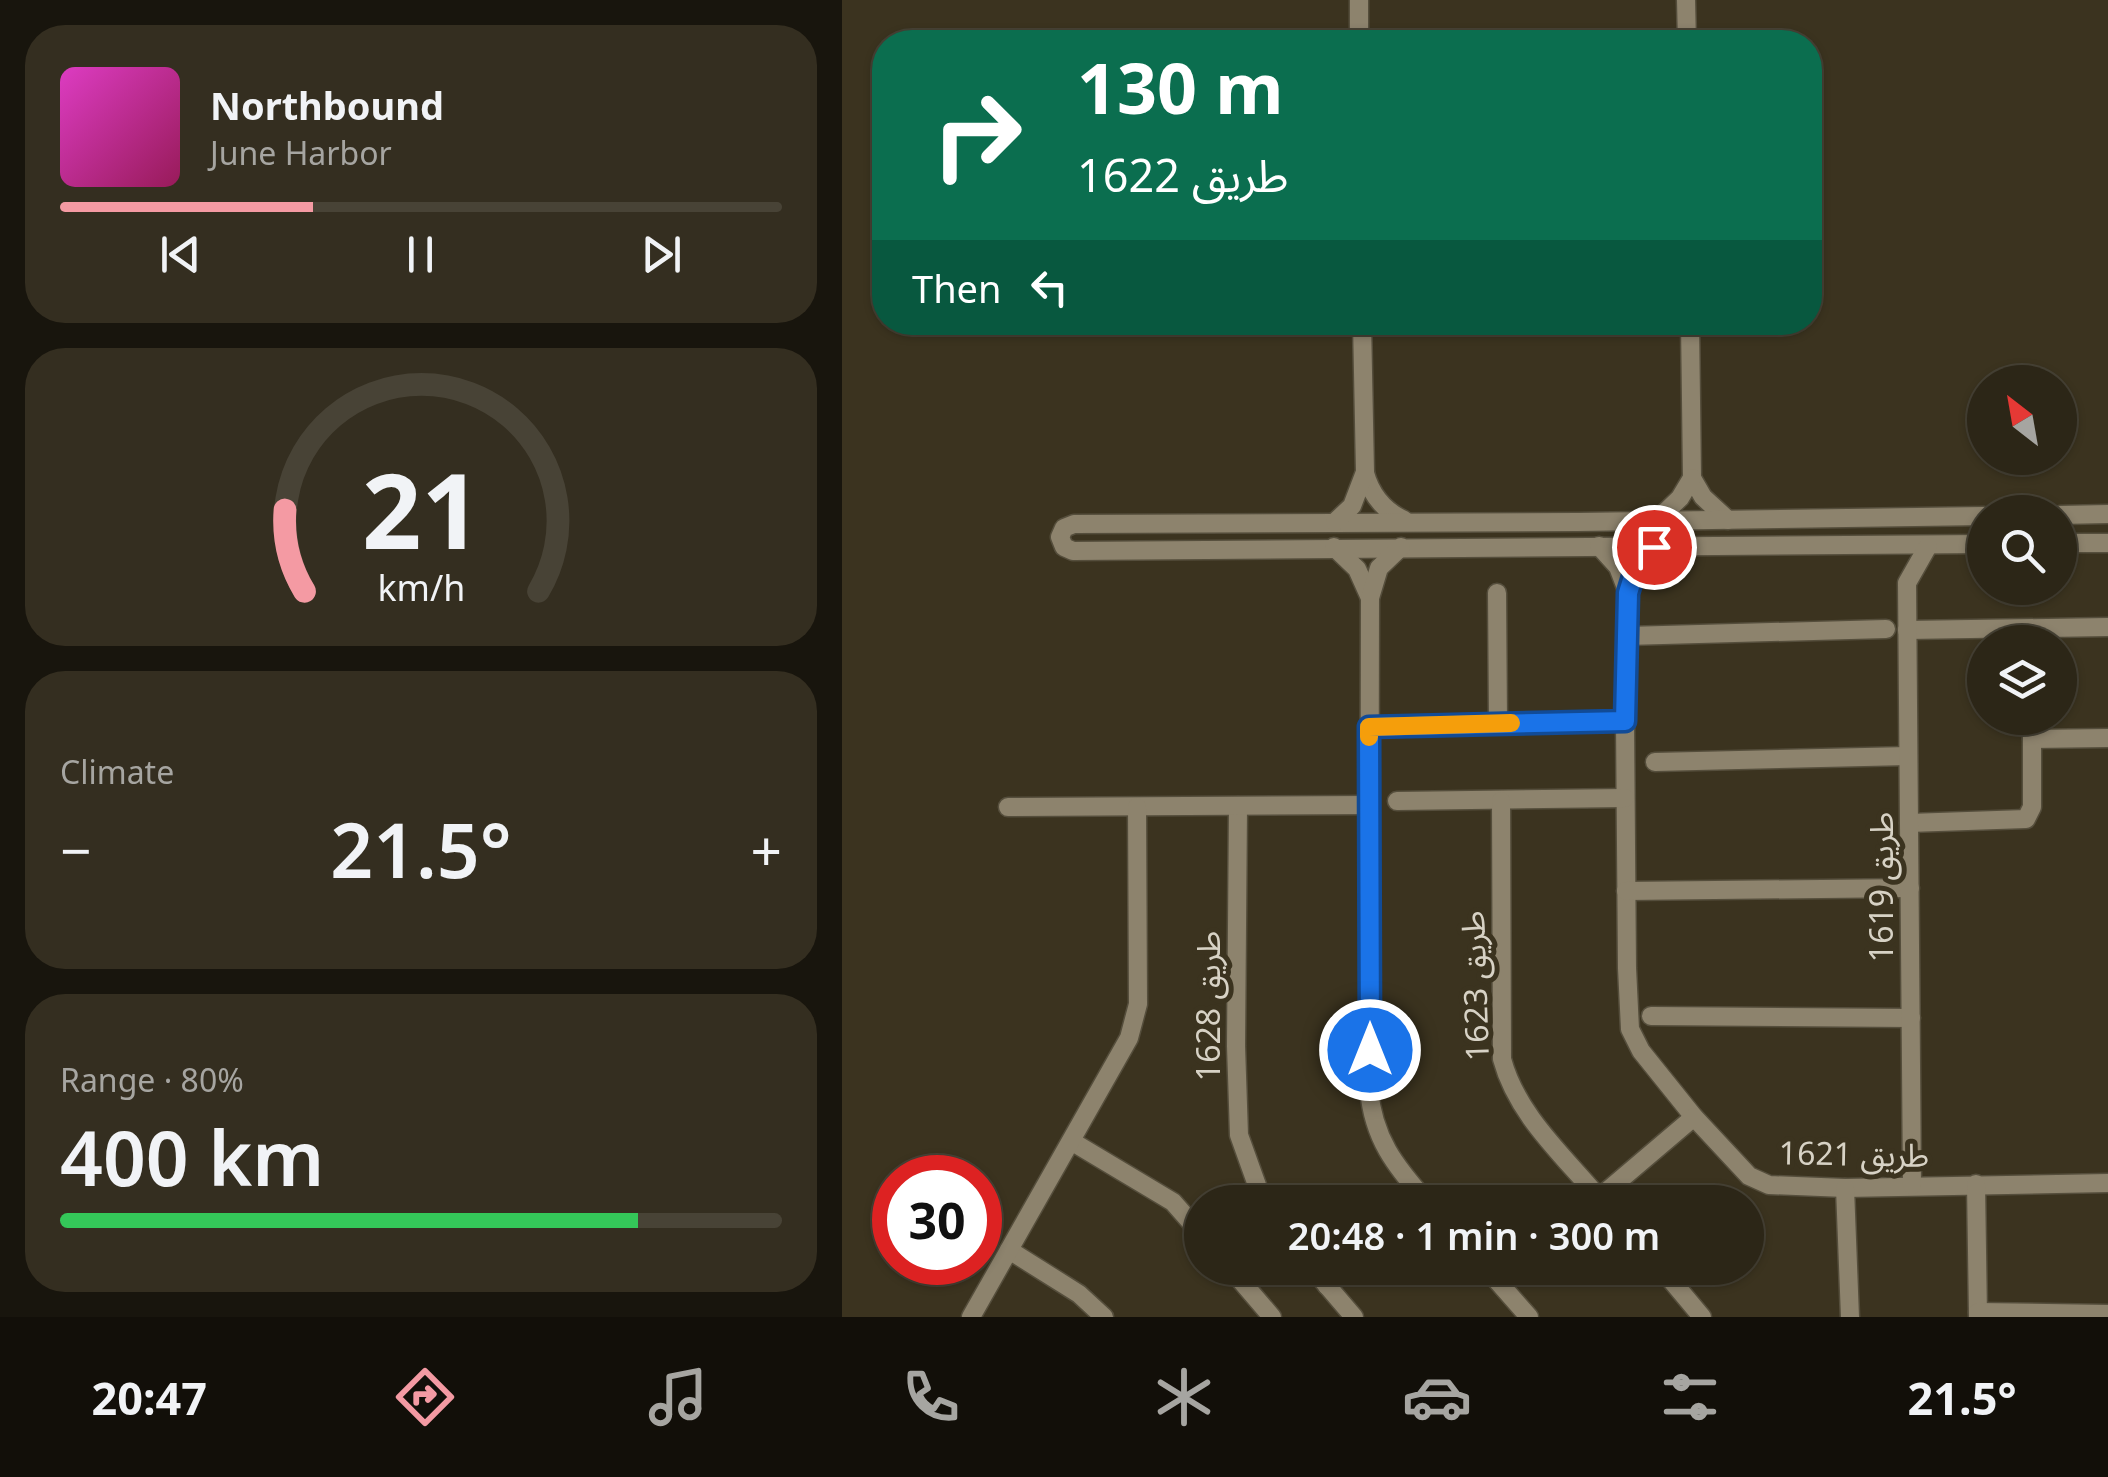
<!DOCTYPE html>
<meta charset="utf-8">
<style>
body{margin:0;font-family:"Noto Sans","Noto Sans Arabic",sans-serif;background:#342e20;color:#f1f3f6;height:100vh;display:flex;flex-direction:column;font-size:38px;white-space:nowrap}
*{box-sizing:border-box;margin:0}
p{font-size:32px;color:#a6a5a1}
.icon{flex:none;width:55px;height:55px;fill:none;stroke:currentColor;stroke-width:2;stroke-linecap:round;stroke-linejoin:round}
.map{position:relative;flex:1;overflow:hidden}
.drawer{display:flex;flex-direction:column;gap:25px;padding:25px;background:#18150d;width:842px}
.drawer>*{flex:none}
.hud{position:absolute;left:30px;top:30px;width:950px;height:305px;border-radius:40px;box-shadow:0 2px 8px #0004,0 0 0 2px #484336;background:#0b6e4f;color:#fff;overflow:hidden}
.needle{width:65px;rotate:329deg}
.buttons{position:absolute;left:1125px;top:365px;display:grid;gap:20px}
.buttons a{display:grid;place-items:center;width:110px;height:110px;border-radius:50%;background:#2c2617;box-shadow:0 2px 8px #0004,0 0 0 2px #484336;font-size:50px}
.speed{position:absolute;left:30px;top:1155px;display:flex;gap:20px;font-size:50px;font-weight:700;text-align:center}
.speed>*{display:grid;place-content:center;width:130px;height:130px;border-radius:50%;background:#2c2617;box-shadow:0 2px 8px #0004,0 0 0 2px #484336;line-height:1}
.speed .limit{border:15px solid #d22;background:#fff;color:#111}
.pin{position:absolute;display:grid;place-items:center;width:85px;height:85px;color:#fff;margin:-42px;border:5px solid #fff;border-radius:50%;box-shadow:0 2px 10px #0007}
.me{position:absolute;width:110px;margin:-55px;rotate:0deg;stroke-linejoin:round;filter:drop-shadow(0 0 8px #0008)}
.turn{display:flex;align-items:center;gap:35px;height:210px;padding:0 40px;font-size:45px}
.turn .icon{width:130px;height:130px;stroke-width:2.5}
.turn b{display:block;font-size:70px;line-height:85px}
.then{display:flex;align-items:center;height:95px;padding:0 40px;background:#0003;gap:20px;font-size:38px}
.big{font-size:75px;font-weight:600;line-height:1.1}
.drawer .card{flex:1;display:flex;flex-direction:column;justify-content:center;gap:15px;min-width:0;padding:0 35px;border-radius:40px;background:#342e20}
.drawer .dial{align-items:center;gap:0}
.dial svg{height:260px;overflow:visible;fill:none;stroke:#484336;stroke-width:7;stroke-linecap:round;text-anchor:middle}
.dial text{fill:#f1f3f6;stroke:none}
.song{display:flex;align-items:center;gap:30px}
.cover{width:120px;height:120px;border-radius:15px;background:linear-gradient(135deg,hsl(310 70% 55%),hsl(330 70% 35%))}
.played{height:10px;border-radius:5px;background:linear-gradient(90deg,#f49aa3 35%,#484336 35%)}
.keys{display:flex;justify-content:space-around;direction:ltr}
.heat{display:flex;justify-content:space-between;align-items:center;font-size:55px;direction:ltr}
.charge{height:15px;border-radius:8px;background:linear-gradient(90deg,#34c759 80%,#484336 0)}
.trip{position:absolute;left:342px;top:1185px;width:580px;height:100px;border-radius:50px;background:#2c2617;box-shadow:0 2px 8px #0004,0 0 0 2px #484336;font-weight:600;line-height:100px;text-align:center}
.tab-bar{display:flex;height:160px;justify-content:space-around;align-items:center;background:#120f09;color:#a6a5a1}
.tab-bar .icon{width:70px;height:70px}
.tab-bar .active{color:#f49aa3}
.tab-bar b{font-size:45px;color:#f1f3f6}
main{display:flex;flex:1;min-height:0}
.map>svg:first-child{display:block}
.lines{fill:none;stroke-linecap:round;stroke-linejoin:round}
.minor-casing{stroke:#554e3c;stroke-width:21}
.minor{stroke:#8d836d;stroke-width:18}
.route-casing{stroke:#114b97;stroke-width:25}
.route{stroke:#1a73e8;stroke-width:18}
.slow{stroke:#f59e0b;stroke-width:18}
.labels{text-anchor:middle;dominant-baseline:central;stroke-width:10;stroke-linejoin:round;paint-order:stroke}
.street-label{font-size:32px;fill:#d7d2c5;stroke:#3b331f}
</style>
<main>
<section class="drawer">
<div class="card">
<div class="song"><i class="cover"></i><div><b>Northbound</b><p>June Harbor</p></div></div>
<div class="played"></div>
<div class="keys"><svg class="icon" aria-label="previous" viewBox="0 0 24 24"><path d="M18 5L8 12l10 7zM5 5v14"/></svg><svg class="icon" aria-label="pause" viewBox="0 0 24 24"><path d="M8 5v14M16 5v14"/></svg><svg class="icon" aria-label="next" viewBox="0 0 24 24"><path d="M6 5l10 7-10 7zM19 5v14"/></svg></div>
</div>
<div class="card dial"><svg viewBox="0 0 100 80">
<path d="M14 69A42 42 0 1 1 86 69"/>
<path d="M14 69A42 42 0 0 1 8 44" stroke="#f49aa3"/>
<text x="50" y="56" font-size="32" font-weight="700">21</text>
<text x="50" y="72" font-size="11">km/h</text>
</svg></div>
<div class="card"><p>Climate</p>
<div class="heat"><a>−</a><b class="big">21.5°</b><a>+</a></div>
</div>
<div class="card"><p>Range · 80%</p><b class="big">400 km</b><div class="charge"></div></div>
</section>
<div class="map">
<svg width="1266" height="1317" viewBox="0 0 1266 1317">
<rect width="100%" height="100%" fill="#3b331f"/>
<g class="lines">
<defs>
<g id="minor">
<polyline points="844,0 845,42"/>
<polyline points="517,42 517,0"/>
<polyline points="848,322 850,478 861,497 886,520"/>
<path d="M523 473C529 495 541 510 562 520"/>
<polyline points="1218,515 1266,514"/>
<polyline points="1142,516 736,522 232,524 222,528 218,537 222,547 231,551 1142,544"/>
<polyline points="814,521 838,498 850,478"/>
<polyline points="493,522 510,506 523,472 520,322"/>
<polyline points="1218,543 1266,543"/>
<polyline points="757,546 776,567 786,593"/>
<polyline points="492,547 515,569 528,598"/>
<path d="M559 547 537 568 528 598 527 1089C531 1138 553 1166 585 1202"/>
<polyline points="813,547 794,567 786,593 783,721 785,968 788,1029 799,1051 852,1117 907,1176 927,1185 1003,1188 1266,1183"/>
<polyline points="655,593 656,723"/>
<polyline points="1065,630 1266,627"/>
<polyline points="785,636 1044,629"/>
<polyline points="527,727 783,721"/>
<polyline points="1190,739 1266,738"/>
<polyline points="813,762 1066,756"/>
<polyline points="555,801 783,798"/>
<path d="M659 801 660 1059C675 1115 721 1155 757 1198"/>
<polyline points="396,806 394,1046 397,1135 421,1202"/>
<polyline points="166,807 526,805"/>
<polyline points="1067,823 1184,819 1190,807 1190,718"/>
<polyline points="784,891 1068,888"/>
<polyline points="809,1016 1069,1018"/>
<polyline points="229,1141 331,1202 360,1235"/>
<polyline points="1134,1184 1136,1317"/>
<polyline points="1070,1185 1065,583 1086,546"/>
<polyline points="1003,1188 1008,1317"/>
<polyline points="752,1202 852,1117"/>
<polyline points="167,1250 237,1294 262,1317"/>
<polyline points="388,1268 430,1317"/>
<polyline points="470,1268 512,1317"/>
<polyline points="644,1268 687,1317"/>
<polyline points="819,1268 860,1317"/>
<polyline points="657,1282 675,1268"/>
<polyline points="485,1286 506,1268"/>
<polyline points="1136,1312 1266,1314"/>
<polyline points="129,1317 287,1038 296,1004 295,807"/>
</g>
</defs>
<use href="#minor" class="minor-casing"/>
<use href="#minor" class="minor"/>
</g>
<g class="lines">
<defs>
<polyline id="route" points="528,1050 527,727 783,721 786,593 794,567 812,547"/>
</defs>
<use href="#route" class="route-casing"/>
<use href="#route" class="route"/>
<polyline class="slow" points="527,737 527,727 669,723"/>
</g>
<g class="labels">
<g class="street-label">
<text transform="translate(1038 887) rotate(-90)">طريق 1619</text>
<text transform="translate(632 986) rotate(-92)">طريق 1623</text>
<text transform="translate(365 1006) rotate(-90)">طريق 1628</text>
<text transform="translate(1012 1153) rotate(1)">طريق 1621</text>
</g>
</g>
</svg>
<div class="buttons">
<a><svg class="needle" viewBox="-14 -14 28 28"><path d="M0-13l5 13h-10z" fill="#e53935"/><path d="M0 13l5-13h-10z" fill="#a6a5a1"/></svg></a>
<a><svg class="icon" aria-label="search" viewBox="0 0 24 24"><circle cx="10" cy="10" r="6"/><path d="M15 15l6 6"/></svg></a>
<a><svg class="icon" aria-label="layers" viewBox="0 0 24 24"><path d="M12 4l9 5-9 5-9-5zM3 14l9 5 9-5"/></svg></a>
</div>
<div class="speed"><div class="limit">30</div></div>
<div class="pin" style="left:812px;top:547px;background:#d93025"><svg class="icon" aria-label="arrive" viewBox="0 0 24 24"><path d="M6 21V4h12l-3 4 3 4H6"/></svg></div>
<svg class="me" style="left:528px;top:1050px" viewBox="-20 -20 40 40"><circle r="17" fill="#1a73e8" stroke="#fff" stroke-width="3"/><path d="M0-11L8 9 0 5-8 9z" fill="#fff"/></svg>
<div class="trip">20:48 · 1 min · 300 m</div>
<div class="hud">
<div class="turn"><svg class="icon" aria-label="right" viewBox="0 0 24 24"><path d="M7 20v-9h11M14 6l5 5-5 5"/></svg><div><b>130 m</b>طريق 1622</div></div>
<div class="then">Then<svg class="icon" aria-label="left" viewBox="0 0 24 24"><path d="M17 20v-9H6M10 6l-5 5 5 5"/></svg></div>
</div>
</div>
</main>
<nav class="tab-bar">
<b>20:47</b>
<svg class="icon active" aria-label="directions" viewBox="0 0 24 24"><path d="M12 3l9 9-9 9-9-9zM9 14v-3h6M13 9l2 2-2 2"/></svg>
<svg class="icon" aria-label="music" viewBox="0 0 24 24"><path d="M9 18V5l10-2v13"/><circle cx="6" cy="18" r="3"/><circle cx="16" cy="16" r="3"/></svg>
<svg class="icon" aria-label="phone" viewBox="0 0 24 24"><path d="M5 4h4l2 5-3 2q2 4 5 5l2-3 5 2v4C11 20 4 13 5 4z"/></svg>
<svg class="icon" aria-label="climate" viewBox="0 0 24 24"><path d="M12 3v18M4 7l16 10M4 17L20 7"/></svg>
<svg class="icon" aria-label="car" viewBox="0 0 24 24"><path d="M5 17H2v-5l4-1 3-4h7l3 4 3 1v5h-3M9 17h6M6 11h13"/><circle cx="7" cy="17" r="2"/><circle cx="17" cy="17" r="2"/></svg>
<svg class="icon" aria-label="filters" viewBox="0 0 24 24"><path d="M4 7h16M4 17h16"/><circle cx="9" cy="7" r="2"/><circle cx="15" cy="17" r="2"/></svg>
<b>21.5°</b>
</nav>
